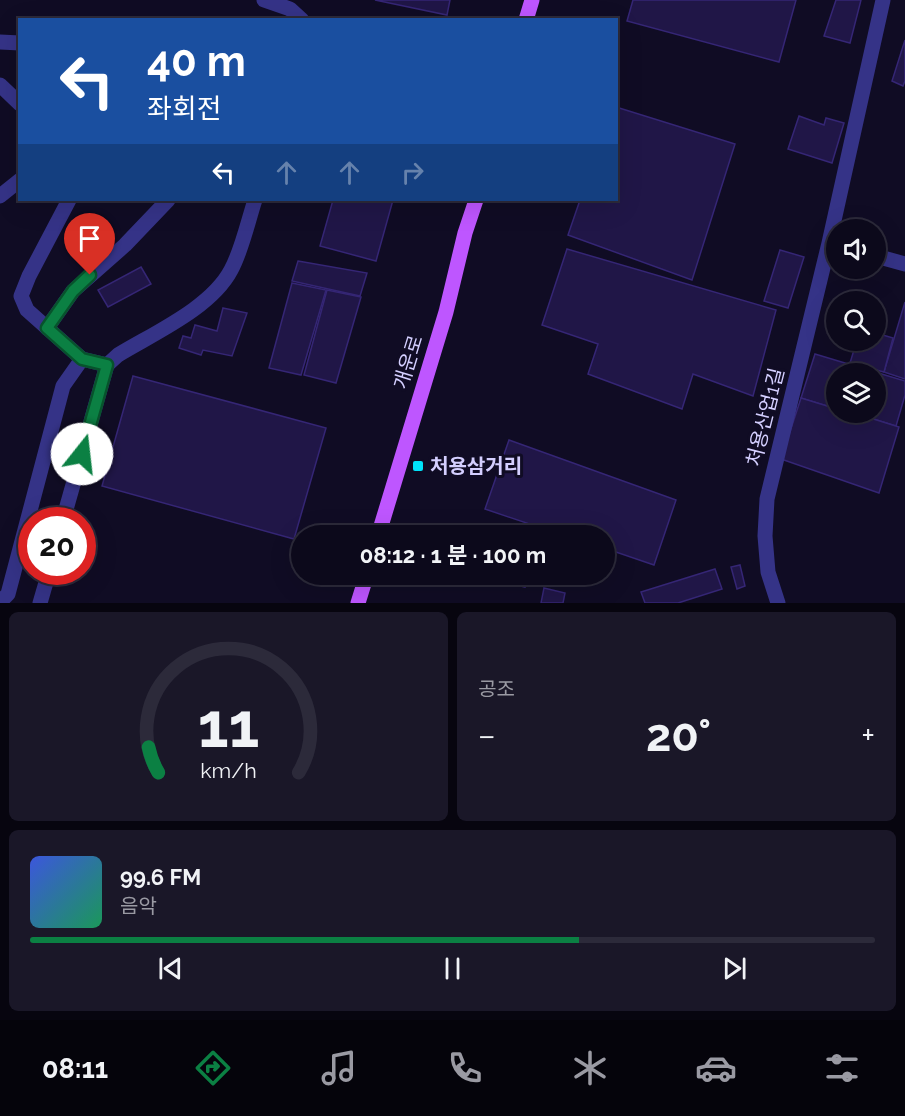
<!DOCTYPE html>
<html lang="ko">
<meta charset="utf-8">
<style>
body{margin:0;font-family:Raleway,"Noto Sans KR",sans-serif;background:#1a1728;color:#f1f3f6;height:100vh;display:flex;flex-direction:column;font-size:22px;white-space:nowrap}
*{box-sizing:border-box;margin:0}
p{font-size:20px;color:#9a9aa3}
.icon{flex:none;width:33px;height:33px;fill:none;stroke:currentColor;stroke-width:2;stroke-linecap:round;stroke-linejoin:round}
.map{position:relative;height:603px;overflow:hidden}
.sheet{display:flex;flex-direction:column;gap:9px;padding:9px;background:#07050f;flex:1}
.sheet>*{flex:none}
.guide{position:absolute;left:18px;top:18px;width:600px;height:183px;border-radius:0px;box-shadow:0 6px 24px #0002,0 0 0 2px #2c2a3a;background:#1a4fa0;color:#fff;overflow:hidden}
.fabs{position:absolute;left:826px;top:219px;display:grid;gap:12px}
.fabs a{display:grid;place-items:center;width:60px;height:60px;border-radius:50%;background:#0c091b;box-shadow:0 6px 24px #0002,0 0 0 2px #2c2a3a;font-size:30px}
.speed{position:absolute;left:18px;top:507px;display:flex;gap:12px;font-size:30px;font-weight:700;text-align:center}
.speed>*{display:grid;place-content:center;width:78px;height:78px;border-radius:50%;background:#0c091b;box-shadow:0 6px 24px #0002,0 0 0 2px #2c2a3a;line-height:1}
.speed .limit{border:9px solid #d22;background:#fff;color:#111}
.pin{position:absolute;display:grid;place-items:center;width:51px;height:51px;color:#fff;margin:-62px -26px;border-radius:50% 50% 50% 0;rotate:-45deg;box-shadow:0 0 6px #0007}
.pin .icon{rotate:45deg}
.me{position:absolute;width:66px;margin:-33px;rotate:16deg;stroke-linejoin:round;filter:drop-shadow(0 0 4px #0008)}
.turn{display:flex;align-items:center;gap:21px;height:126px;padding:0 30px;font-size:27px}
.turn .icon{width:78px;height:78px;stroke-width:2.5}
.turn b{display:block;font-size:42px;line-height:51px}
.lanes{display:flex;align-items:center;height:57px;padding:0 30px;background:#0003;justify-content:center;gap:30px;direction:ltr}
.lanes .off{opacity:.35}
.big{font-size:45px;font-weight:700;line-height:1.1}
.sheet .tile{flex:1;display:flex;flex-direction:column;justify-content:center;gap:9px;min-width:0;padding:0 21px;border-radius:9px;background:#1a1728}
.sheet .dial{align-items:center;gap:0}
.dial svg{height:156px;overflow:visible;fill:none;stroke:#2c2a3a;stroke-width:7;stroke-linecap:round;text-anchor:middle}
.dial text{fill:#f1f3f6;stroke:none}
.song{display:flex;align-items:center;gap:18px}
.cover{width:72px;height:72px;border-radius:9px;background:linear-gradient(135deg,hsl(230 70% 55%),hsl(150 70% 35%))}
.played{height:6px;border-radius:3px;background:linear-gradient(90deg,#0b8043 65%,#2c2a3a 65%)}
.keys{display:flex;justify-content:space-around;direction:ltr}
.heat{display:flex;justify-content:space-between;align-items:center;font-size:33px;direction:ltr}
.sheet .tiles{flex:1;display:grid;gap:9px;grid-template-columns:1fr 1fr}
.tile:last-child{grid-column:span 2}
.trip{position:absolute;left:291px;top:525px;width:324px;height:60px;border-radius:30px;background:#0c091b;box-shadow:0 6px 24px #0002,0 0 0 2px #2c2a3a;font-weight:700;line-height:60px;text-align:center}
.dock{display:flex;height:96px;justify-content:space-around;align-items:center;background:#05040b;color:#9a9aa3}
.dock .icon{width:42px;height:42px}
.dock .on{color:#0b8043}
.dock b{font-size:27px;color:#f1f3f6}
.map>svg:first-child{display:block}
.building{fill:#201647;stroke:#352675;stroke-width:1.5}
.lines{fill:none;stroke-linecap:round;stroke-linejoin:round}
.minor{stroke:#353387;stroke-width:15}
.major{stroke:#be56ff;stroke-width:15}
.route-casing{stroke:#07532c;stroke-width:15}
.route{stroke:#0b8043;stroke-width:10}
.poi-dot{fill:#00e3fa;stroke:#100c24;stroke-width:2}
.labels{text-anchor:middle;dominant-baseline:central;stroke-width:6;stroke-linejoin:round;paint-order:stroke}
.street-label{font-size:20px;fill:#d4cfff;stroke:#100c24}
.poi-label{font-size:20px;font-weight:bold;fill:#d4cfff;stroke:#100c24;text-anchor:start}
</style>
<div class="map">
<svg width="905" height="603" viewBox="0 0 905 603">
<rect width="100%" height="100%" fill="#100c24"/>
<g class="building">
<polygon points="375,0 450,0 447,15"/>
<polygon points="633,0 796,0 779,62 627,21"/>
<polygon points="836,0 861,0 850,43 824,36"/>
<polygon points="905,40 905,81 903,86 892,81"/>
<polygon points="616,107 735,144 692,280 568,235 580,200 616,200"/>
<polygon points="799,116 824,125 826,118 844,123 832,163 788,149"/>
<polygon points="333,200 393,200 376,261 320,246"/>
<polygon points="567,249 776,310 753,396 693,374 682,409 588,374 598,344 542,325"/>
<polygon points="780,250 804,257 788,308 764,301"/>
<polygon points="298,261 367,273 360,296 292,281"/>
<polygon points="141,267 151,284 108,307 98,290"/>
<polygon points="292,283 326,290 301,375 269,368"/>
<polygon points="327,290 361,297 336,383 304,375"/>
<polygon points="905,302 905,379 884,372"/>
<polygon points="223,308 247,313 232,356 203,350 201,355 179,348 183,336 191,338 195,325 217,331"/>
<polygon points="876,333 893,338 884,372 850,363 857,340 876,340"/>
<polygon points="815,354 905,381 905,395 896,426 851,412 876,412 876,374 837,374 837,409 801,398"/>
<polygon points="133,376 326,428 294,539 102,486"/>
<polygon points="801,398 837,409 837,412 851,412 899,427 879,493 781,459"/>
<polygon points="509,440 676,500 654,565 604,548 604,536 565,536 485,509"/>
<polygon points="740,565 745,586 737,589 731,567"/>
<polygon points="715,569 722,589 678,603 645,603 641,592"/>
<polygon points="470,574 527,574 525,587"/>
<polygon points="544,588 565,593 563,603 541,603"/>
</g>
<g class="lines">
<g class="minor">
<polyline points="264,0 290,9 302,20"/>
<polyline points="0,42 20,43"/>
<polyline points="0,85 20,104"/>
<polyline points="0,196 20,180"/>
<polyline points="69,200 29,276 21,296 27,310 82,359 107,365"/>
<polyline points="876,256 905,264"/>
<polyline points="47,328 73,291 125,245 168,200"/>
<path d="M63 520 107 365 118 355C154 333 211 308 231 270 242 250 248 221 255 200"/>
<polyline points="0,602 8,594 63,386 82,359"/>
<polyline points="40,603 49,572"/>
<polyline points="778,603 768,572 765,536 767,499 829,243 883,0"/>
</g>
<g class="major">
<polyline points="526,20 532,0"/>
<polyline points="378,536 446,312 465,233 476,200"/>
<polyline points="358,603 367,574"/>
</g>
</g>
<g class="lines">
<defs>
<polyline id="route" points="82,454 107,365 82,359 47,328 73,291 90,275"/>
</defs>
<use href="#route" class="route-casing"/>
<use href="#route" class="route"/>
</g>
<rect class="poi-dot" x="412" y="460" width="12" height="12" rx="3"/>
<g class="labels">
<g class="street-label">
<text transform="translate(408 362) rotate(-73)">개운로</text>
<text transform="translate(765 417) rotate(-76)">처용산업1길</text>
</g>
<g class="poi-label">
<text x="430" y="466">처용삼거리</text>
</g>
</g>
</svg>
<div class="fabs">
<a><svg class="icon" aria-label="sound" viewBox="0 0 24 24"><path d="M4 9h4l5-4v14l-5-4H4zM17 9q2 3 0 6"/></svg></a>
<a><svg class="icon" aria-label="search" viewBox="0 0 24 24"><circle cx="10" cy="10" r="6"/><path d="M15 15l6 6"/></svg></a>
<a><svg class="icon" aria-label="layers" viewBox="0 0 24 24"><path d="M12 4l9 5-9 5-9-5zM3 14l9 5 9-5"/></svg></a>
</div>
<div class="speed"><div class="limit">20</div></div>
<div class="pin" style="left:90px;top:275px;background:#d93025"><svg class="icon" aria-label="arrive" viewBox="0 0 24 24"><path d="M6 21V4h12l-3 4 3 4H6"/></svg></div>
<svg class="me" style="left:82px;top:454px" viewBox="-20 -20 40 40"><circle r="19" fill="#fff"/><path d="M0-13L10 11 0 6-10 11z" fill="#0b8043"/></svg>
<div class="trip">08:12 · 1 분 · 100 m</div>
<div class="guide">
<div class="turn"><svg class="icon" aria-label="left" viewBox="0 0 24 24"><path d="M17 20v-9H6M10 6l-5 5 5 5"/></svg><div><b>40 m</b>좌회전</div></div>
<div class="lanes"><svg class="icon" aria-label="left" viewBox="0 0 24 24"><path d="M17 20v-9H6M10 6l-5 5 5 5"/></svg><svg class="icon off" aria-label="ahead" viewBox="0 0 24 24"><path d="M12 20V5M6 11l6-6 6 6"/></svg><svg class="icon off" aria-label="ahead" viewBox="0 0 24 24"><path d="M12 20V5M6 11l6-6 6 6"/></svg><svg class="icon off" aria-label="right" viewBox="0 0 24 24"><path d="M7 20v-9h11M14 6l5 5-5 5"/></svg></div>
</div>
</div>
<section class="sheet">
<div class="tiles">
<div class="tile dial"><svg viewBox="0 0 100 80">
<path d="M14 69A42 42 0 1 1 86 69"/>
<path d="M14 69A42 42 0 0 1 9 56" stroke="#0b8043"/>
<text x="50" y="56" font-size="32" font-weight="700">11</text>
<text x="50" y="72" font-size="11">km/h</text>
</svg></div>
<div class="tile"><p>공조</p>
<div class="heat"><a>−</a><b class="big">20°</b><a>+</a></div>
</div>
<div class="tile">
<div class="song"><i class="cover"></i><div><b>99.6 FM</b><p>음악</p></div></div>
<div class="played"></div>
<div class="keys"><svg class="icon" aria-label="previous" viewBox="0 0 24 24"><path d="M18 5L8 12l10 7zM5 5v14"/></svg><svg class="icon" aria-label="pause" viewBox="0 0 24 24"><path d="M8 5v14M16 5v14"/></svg><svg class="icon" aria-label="next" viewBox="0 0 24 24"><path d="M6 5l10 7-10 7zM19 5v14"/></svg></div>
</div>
</div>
</section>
<nav class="dock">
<b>08:11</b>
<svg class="icon on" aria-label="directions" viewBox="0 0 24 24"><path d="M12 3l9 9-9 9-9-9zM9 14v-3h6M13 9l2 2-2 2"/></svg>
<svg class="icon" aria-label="music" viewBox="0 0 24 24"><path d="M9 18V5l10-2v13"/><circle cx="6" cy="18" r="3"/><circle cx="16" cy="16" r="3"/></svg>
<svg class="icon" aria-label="phone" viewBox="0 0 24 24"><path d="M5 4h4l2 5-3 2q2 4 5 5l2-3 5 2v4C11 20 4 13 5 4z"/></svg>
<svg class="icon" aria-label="climate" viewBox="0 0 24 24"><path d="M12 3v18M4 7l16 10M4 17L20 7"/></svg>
<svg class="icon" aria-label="car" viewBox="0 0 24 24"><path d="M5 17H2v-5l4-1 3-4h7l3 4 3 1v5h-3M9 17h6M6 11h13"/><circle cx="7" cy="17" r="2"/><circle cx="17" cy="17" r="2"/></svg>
<svg class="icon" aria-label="filters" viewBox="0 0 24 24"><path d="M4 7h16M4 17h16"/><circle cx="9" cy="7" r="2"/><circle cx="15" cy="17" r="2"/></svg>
</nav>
